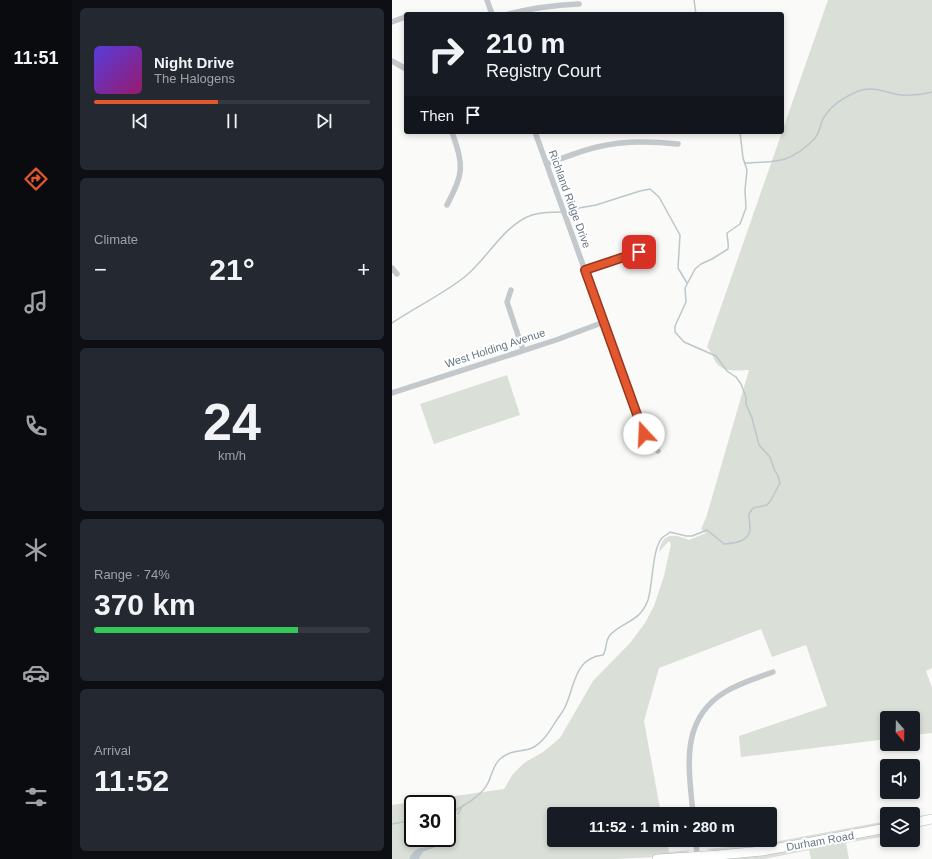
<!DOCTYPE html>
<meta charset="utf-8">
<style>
body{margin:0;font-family:Helvetica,sans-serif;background:#242831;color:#f1f3f6;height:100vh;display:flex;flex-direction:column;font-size:15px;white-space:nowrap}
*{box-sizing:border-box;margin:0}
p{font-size:13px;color:#9ea1a6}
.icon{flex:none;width:22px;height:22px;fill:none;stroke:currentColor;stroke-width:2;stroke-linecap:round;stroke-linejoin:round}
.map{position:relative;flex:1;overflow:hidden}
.details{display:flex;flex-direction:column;gap:8px;padding:8px;background:#0d0f14;width:320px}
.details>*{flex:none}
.guide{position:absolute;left:12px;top:12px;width:380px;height:122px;border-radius:4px;box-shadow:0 2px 6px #0003;background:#171b24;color:#f1f3f6;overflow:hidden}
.needle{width:26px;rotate:160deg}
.controls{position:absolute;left:488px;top:711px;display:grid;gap:8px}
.controls a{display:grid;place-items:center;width:40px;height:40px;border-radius:4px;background:#171b24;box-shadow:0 2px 6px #0003;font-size:20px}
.speed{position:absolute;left:12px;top:795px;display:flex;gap:8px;font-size:20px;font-weight:700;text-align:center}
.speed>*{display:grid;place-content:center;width:52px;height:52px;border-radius:50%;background:#171b24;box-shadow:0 2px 6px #0003;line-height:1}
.speed .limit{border:2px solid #111;border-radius:6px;background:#fff;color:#111}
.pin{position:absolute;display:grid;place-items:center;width:34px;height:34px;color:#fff;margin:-17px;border-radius:8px;box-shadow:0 2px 6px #0006}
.me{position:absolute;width:44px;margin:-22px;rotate:340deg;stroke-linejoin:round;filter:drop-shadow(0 0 3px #0008)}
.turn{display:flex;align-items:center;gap:14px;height:84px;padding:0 16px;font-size:18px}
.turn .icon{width:52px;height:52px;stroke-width:2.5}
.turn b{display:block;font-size:28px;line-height:34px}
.then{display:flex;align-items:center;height:38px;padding:0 16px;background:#0003;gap:8px;font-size:15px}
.big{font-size:30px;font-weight:600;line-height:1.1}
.details .widget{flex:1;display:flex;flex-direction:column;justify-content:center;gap:6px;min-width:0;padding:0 14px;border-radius:6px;background:#242831}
.details .dial{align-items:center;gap:0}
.dial b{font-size:52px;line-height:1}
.song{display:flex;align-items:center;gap:12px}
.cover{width:48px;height:48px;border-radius:6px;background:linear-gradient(135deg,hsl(250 70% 55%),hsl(320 70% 35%))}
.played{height:4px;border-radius:2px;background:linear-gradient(90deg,#e4572e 45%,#363941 45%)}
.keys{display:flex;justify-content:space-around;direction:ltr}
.heat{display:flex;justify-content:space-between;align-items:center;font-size:22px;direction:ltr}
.charge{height:6px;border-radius:3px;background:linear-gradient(90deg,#34c759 74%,#363941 0)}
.trip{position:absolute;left:155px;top:807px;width:230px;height:40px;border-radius:4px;background:#171b24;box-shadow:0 2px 6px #0003;font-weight:600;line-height:40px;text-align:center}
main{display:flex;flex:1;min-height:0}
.tab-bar{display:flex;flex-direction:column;width:72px;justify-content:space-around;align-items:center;background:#090b0e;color:#9ea1a6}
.tab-bar .icon{width:28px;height:28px}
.tab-bar .active{color:#e4572e}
.tab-bar b{font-size:18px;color:#f1f3f6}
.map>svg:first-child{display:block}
.green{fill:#dadfd7}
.water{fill:#bbc7cb}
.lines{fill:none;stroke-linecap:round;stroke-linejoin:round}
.stream{stroke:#bbc7cb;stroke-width:1.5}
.primary-casing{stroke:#b5babe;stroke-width:10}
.street{stroke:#c3c8cc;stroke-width:5.5}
.primary{stroke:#fff;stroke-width:9}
.route-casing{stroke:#94391e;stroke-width:10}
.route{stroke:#e4572e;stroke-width:7}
.labels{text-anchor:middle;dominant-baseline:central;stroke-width:4;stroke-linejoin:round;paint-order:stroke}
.street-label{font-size:11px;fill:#657683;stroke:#fff}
</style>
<main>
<nav class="tab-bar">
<b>11:51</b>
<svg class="icon active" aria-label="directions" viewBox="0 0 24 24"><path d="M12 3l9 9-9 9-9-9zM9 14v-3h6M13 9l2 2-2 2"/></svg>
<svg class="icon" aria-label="music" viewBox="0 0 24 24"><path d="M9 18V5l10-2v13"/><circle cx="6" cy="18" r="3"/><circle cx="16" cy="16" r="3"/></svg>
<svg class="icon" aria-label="phone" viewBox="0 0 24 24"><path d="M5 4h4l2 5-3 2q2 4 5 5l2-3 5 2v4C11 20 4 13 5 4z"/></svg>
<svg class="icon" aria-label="climate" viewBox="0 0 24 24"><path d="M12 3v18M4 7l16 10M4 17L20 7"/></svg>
<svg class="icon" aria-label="car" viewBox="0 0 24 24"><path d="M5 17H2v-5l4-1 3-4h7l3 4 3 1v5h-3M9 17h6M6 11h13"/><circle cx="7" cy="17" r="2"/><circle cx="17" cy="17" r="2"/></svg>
<svg class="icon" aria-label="filters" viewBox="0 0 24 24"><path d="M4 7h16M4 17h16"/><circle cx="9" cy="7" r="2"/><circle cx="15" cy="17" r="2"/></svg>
</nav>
<section class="details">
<div class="widget">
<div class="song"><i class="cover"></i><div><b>Night Drive</b><p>The Halogens</p></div></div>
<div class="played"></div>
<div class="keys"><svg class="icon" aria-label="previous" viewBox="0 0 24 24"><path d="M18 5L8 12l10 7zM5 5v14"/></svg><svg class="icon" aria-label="pause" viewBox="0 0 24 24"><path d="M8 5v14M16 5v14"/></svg><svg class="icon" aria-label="next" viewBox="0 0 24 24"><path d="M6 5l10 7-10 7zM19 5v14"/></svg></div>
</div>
<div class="widget"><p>Climate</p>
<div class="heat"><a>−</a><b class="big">21°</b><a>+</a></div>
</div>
<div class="widget dial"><b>24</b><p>km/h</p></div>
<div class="widget"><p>Range · 74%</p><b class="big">370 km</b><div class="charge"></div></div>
<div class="widget"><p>Arrival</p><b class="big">11:52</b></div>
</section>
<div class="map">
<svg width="540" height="859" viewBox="0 0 540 859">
<rect width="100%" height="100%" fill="#fafaf8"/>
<g class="green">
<path d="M436 0H540V668L534 671 540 688V733L521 735V718H495V739L349 757 347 736 435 706 414 645 380 657 369 629 267 668 252 721 269 814H162V840H274L277 852 300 850 284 856 223 859H27L31 852C38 849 47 850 48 838H55V828L58 826 67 813 55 824V804H21V838H45C40 851 23 848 17 859H0V805L112 789 121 774 132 763 151 752 168 738 201 681 238 643 253 623 262 606 272 576 279 544 277 541 267 552C270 532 282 534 297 540L314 533 309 529 314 518 357 370C348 370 333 373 325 364 321 359 321 353 315 347Z"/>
<polygon points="115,375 128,415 42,444 28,404"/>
<polygon points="495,821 495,825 373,847 326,852 314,849 371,844"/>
<polygon points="495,832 495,836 454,843 457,859 419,859 417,850 372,859 323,859"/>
</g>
<path class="water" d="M45 838H48C47 850 39 848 31 852L27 859H17C27 839 38 855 45 838Z"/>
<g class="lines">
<g class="stream">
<polyline points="302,0 304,14"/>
<path d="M353 163C365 162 381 163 393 159 404 155 415 147 423 138 427 133 428 127 430 121 436 108 449 99 462 93 480 84 492 93 510 95 519 96 531 94 540 92"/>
<polyline points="174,212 177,213 187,208 204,205 248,191 258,189 267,197 288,235 286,268 295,283"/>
<path d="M0 323C25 306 52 294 75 275 96 257 113 224 140 215 149 212 160 212 170 212"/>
<polyline points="66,814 71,805"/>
<path d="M55 815C69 807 88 798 96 783 100 775 101 765 108 759 117 750 130 752 140 748 152 742 159 729 166 718 169 714 172 710 174 705 183 684 183 658 211 655 215 649 213 641 218 635 232 621 248 622 256 600 261 584 260 549 270 538 272 536 276 534 278 532L294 536H300L315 530 332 544C342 543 356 542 358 530 358 525 357 519 357 514L361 508 375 505 379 500 388 483 386 476 382 469 378 457 367 445 360 418 354 404V397L349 384 344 377 335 371 324 356 292 342 283 332V326L294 302 293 288 303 269 309 264 320 259 336 249C337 243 335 239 335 233L348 224 354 208 353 190 355 170 351 158 348 132"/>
<polyline points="0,824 21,820"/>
</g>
<defs>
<g id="primary">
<polyline points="521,823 540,819"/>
<polyline points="265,859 327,855 370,851 495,828"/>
</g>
</defs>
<use href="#primary" class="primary-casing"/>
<g class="street">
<polyline points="95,0 100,14"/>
<path d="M117 14C140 8 163 5 187 4"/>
<polyline points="0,22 13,17"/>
<polyline points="0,61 14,69"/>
<polyline points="143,132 252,434 258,444 266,451"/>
<path d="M155 164C171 158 188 151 205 147 232 140 259 141 286 144"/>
<path d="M55 205C72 172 72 167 60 132"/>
<polyline points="0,268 5,274"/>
<polyline points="193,270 247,252"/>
<polyline points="119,290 115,302 131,350"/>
<polyline points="0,393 164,340 212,322"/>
<path d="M301 814C297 768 287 720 333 692 348 683 365 678 381 672"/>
<polyline points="304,840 305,857"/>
</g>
<use href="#primary" class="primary"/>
</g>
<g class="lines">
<defs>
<polyline id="route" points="247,252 193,270 252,434"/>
</defs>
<use href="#route" class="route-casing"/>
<use href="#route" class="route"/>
</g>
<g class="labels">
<g class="street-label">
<text transform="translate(178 199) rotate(70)">Richland Ridge Drive</text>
<text transform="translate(103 348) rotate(-18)">West Holding Avenue</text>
<text transform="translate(428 841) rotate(-10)">Durham Road</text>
</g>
</g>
</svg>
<div class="controls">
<a><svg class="needle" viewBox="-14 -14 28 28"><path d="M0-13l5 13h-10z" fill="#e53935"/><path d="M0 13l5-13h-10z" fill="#9ea1a6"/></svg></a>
<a><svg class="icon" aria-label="sound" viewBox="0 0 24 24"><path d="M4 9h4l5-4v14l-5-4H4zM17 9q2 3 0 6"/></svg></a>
<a><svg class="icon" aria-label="layers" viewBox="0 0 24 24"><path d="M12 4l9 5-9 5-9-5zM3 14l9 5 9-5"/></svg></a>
</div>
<div class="speed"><div class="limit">30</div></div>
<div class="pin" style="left:247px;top:252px;background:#d93025"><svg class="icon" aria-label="arrive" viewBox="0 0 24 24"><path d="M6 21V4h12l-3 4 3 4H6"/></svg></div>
<svg class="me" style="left:252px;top:434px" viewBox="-20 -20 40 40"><circle r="19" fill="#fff"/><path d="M0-13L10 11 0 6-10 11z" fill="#e4572e"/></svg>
<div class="trip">11:52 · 1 min · 280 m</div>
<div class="guide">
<div class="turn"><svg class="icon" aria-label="right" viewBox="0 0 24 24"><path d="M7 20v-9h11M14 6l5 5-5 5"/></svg><div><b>210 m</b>Registry Court</div></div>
<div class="then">Then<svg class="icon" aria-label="arrive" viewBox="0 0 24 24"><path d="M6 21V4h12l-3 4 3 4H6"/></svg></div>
</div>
</div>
</main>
